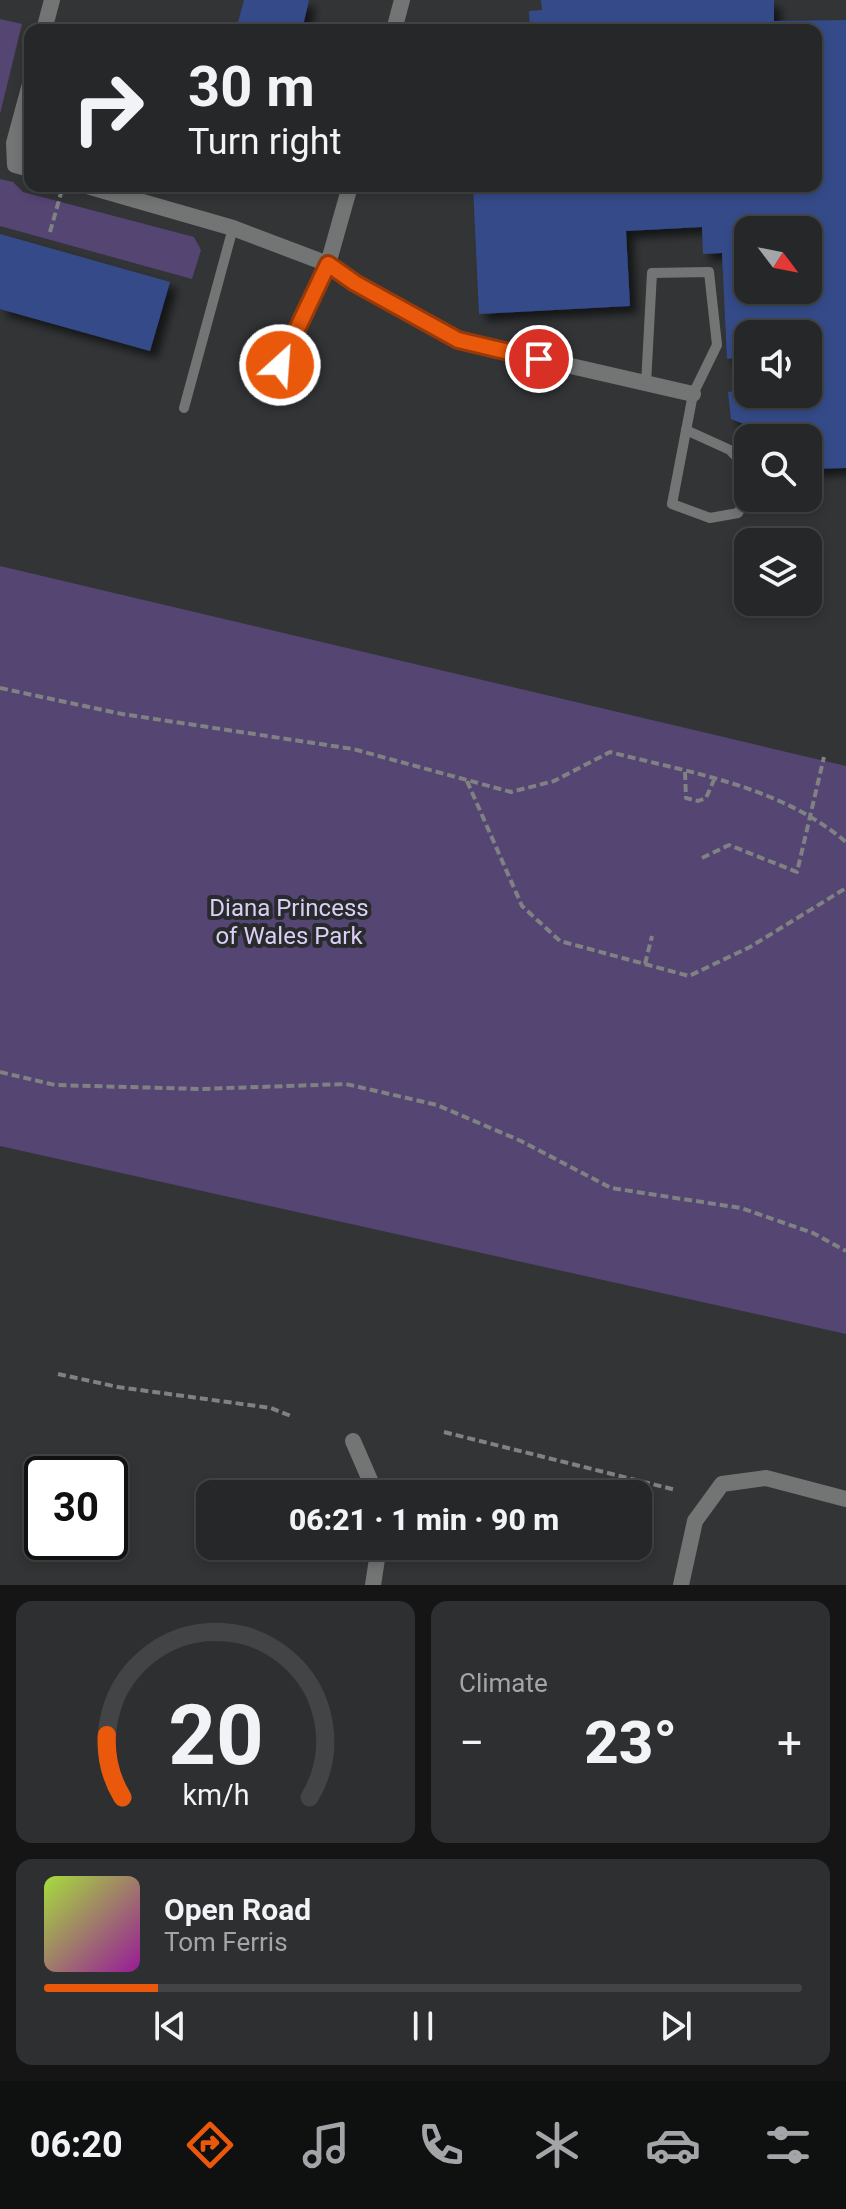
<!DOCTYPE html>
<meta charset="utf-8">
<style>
body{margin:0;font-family:Roboto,sans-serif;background:#2e2f30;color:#f1f3f6;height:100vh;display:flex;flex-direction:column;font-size:30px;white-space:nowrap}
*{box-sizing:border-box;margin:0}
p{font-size:26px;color:#a4a5a8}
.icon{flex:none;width:44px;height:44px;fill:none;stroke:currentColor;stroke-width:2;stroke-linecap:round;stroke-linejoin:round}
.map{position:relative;height:1585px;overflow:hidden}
.side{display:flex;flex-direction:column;gap:16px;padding:16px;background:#151516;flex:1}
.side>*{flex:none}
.banner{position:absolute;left:24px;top:24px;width:798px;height:168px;border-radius:16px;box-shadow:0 4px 12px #0003,0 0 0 2px #424445;background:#262728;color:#f1f3f6;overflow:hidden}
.needle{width:52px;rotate:122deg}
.tools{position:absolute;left:734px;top:216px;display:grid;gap:16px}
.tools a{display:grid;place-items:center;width:88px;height:88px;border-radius:16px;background:#262728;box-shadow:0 4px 12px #0003,0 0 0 2px #424445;font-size:40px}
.speed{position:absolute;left:24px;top:1456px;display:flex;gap:16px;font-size:40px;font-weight:700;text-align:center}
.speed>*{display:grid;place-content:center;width:104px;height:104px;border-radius:50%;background:#262728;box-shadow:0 4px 12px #0003,0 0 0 2px #424445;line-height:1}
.speed .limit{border:4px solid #111;border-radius:12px;background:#fff;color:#111}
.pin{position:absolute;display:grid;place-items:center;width:68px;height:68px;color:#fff;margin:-34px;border:4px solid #fff;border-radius:50%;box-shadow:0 2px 8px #0007}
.me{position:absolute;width:88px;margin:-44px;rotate:26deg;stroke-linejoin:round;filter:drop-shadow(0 0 6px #0008)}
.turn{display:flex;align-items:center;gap:28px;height:168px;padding:0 32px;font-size:36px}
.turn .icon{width:104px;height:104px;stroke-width:2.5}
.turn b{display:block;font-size:56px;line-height:68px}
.big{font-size:60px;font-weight:800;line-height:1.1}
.side .tile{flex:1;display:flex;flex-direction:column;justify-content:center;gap:12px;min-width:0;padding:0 28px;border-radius:16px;background:#2e2f30}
.side .dial{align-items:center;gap:0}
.dial svg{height:208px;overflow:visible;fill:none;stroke:#424445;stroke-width:7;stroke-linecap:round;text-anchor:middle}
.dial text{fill:#f1f3f6;stroke:none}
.song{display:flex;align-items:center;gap:24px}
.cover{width:96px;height:96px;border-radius:12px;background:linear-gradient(135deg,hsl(80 70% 55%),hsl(300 70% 35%))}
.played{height:8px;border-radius:4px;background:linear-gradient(90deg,#ea580c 15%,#424445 15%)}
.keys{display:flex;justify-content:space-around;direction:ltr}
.heat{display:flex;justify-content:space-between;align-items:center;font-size:44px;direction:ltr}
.side .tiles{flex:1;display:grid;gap:16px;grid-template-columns:1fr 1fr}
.tile:last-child{grid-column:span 2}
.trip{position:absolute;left:196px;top:1480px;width:456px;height:80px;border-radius:16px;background:#262728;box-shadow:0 4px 12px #0003,0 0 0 2px #424445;font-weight:800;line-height:80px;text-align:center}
.tab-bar{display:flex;height:128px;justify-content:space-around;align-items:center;background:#0f1010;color:#a4a5a8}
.tab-bar .icon{width:56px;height:56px}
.tab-bar .selected{color:#ea580c}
.tab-bar b{font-size:36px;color:#f1f3f6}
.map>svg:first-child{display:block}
.green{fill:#544573}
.building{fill:#344b89;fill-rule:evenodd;filter:url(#shadow)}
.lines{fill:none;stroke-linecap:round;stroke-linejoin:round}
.path{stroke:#7f8183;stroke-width:4;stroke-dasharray:8 4;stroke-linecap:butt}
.lane{stroke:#737575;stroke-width:10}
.street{stroke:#737575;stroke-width:16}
.route-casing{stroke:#983908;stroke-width:20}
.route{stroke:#ea580c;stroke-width:14}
.labels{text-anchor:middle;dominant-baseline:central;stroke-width:8;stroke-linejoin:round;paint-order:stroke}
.park-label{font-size:24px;fill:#dacff6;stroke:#282a2c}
</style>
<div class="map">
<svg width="846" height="1585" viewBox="0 0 846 1585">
<defs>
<filter id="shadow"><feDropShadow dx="7" dy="7" stdDeviation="4" flood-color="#0009"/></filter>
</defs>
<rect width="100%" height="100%" fill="#323436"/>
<g class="green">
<polygon points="0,19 22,24 0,114"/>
<polygon points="0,179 13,182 23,192 194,237 201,250 192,279 0,226"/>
<polygon points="0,566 846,766 846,1334 0,1146"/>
</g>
<g class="building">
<polygon points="244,0 309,0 302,30 236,30"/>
<path d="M541 0H774V21L846 20V468L808 469V438H798V431H762L731 419 728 392 735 391 734 358 727 359 722 253 703 254 702 227 626 231 630 306 479 314 473 186H816V30H530L529 11 542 10ZM748 230H808V290H748ZM748 334H808V394H748Z"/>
<polygon points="0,234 170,282 150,351 0,309"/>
</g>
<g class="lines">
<g class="path">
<polyline points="50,232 63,186"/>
<path d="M0 688 122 714 353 749 511 792 554 781 610 752C691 773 780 786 846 842"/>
<polyline points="685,772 686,798 698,801 706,798 714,780"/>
<polyline points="467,781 522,906 560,941 689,976 750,947 846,888"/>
<polyline points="702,858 729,845 797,872 824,757"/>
<polyline points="645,964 652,936"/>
<polyline points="0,1072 55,1085 201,1089 346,1084 437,1105 521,1141 611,1188 741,1208 813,1233 846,1251"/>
<polyline points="58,1374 118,1387 271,1408 291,1416"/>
<polyline points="444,1432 676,1490"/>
</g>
<g class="lane">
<polyline points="646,384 652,273 709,272 717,345 693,394 672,504 710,518 738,513 748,496"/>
<polyline points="184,408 233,228"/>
<polyline points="686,430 730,450 748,469"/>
</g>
<g class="street">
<polyline points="44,30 52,0"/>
<polyline points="394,30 402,0"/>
<polyline points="30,84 14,143 15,165 30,169"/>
<polyline points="87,186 233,228 328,264 355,283 458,340 693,394"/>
<polyline points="280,365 328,264 350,186"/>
<polyline points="353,1441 376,1494"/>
<polyline points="373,1585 379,1546"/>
<polyline points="681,1585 695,1521 722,1484 766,1478 846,1499"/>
</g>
</g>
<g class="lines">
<defs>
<polyline id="route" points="280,365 328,264 355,283 458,340 539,359"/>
</defs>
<use href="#route" class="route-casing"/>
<use href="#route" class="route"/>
</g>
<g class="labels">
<g class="park-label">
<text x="289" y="908">Diana Princess<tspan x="289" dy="28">of Wales Park</tspan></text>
</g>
</g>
</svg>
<div class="tools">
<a><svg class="needle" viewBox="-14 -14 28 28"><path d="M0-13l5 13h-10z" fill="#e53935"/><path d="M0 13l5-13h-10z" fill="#a4a5a8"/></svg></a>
<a><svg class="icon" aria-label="sound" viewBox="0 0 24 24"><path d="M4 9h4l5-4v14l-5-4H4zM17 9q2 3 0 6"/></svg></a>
<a><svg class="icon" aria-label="search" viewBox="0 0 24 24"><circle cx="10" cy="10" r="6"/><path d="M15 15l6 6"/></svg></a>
<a><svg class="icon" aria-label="layers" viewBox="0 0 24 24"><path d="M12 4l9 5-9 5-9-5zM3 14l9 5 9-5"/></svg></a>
</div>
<div class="speed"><div class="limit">30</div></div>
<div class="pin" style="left:539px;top:359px;background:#d93025"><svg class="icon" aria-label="arrive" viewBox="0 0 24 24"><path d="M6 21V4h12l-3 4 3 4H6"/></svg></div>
<svg class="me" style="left:280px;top:365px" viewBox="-20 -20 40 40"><circle r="17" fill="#ea580c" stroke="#fff" stroke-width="3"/><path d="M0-11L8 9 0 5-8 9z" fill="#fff"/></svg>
<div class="trip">06:21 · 1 min · 90 m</div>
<div class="banner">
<div class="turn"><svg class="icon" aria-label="right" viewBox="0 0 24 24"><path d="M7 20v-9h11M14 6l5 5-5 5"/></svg><div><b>30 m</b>Turn right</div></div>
</div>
</div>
<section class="side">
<div class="tiles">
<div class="tile dial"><svg viewBox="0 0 100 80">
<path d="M14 69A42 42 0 1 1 86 69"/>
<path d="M14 69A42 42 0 0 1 8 45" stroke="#ea580c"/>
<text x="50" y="56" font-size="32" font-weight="700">20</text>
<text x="50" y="72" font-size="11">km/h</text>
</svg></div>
<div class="tile"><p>Climate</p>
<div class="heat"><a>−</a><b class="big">23°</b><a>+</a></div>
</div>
<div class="tile">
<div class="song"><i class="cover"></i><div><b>Open Road</b><p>Tom Ferris</p></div></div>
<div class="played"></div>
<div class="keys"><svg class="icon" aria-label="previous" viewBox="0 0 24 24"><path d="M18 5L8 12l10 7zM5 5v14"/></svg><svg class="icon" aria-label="pause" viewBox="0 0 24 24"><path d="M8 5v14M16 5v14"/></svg><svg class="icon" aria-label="next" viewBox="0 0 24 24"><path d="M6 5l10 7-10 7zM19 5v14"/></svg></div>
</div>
</div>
</section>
<nav class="tab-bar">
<b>06:20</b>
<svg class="icon selected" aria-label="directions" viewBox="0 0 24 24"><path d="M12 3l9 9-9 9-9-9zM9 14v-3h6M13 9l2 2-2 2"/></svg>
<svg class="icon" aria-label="music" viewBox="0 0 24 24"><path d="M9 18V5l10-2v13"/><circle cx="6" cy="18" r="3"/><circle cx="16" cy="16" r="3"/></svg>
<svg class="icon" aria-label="phone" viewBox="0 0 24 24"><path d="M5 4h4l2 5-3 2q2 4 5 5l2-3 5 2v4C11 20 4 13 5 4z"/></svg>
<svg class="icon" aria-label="climate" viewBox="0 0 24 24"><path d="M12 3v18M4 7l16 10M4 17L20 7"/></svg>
<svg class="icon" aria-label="car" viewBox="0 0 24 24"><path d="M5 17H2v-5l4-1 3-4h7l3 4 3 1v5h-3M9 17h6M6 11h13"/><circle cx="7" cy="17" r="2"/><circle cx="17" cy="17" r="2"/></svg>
<svg class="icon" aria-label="filters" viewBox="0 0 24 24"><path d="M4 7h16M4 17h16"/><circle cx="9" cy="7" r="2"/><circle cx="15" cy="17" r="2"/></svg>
</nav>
